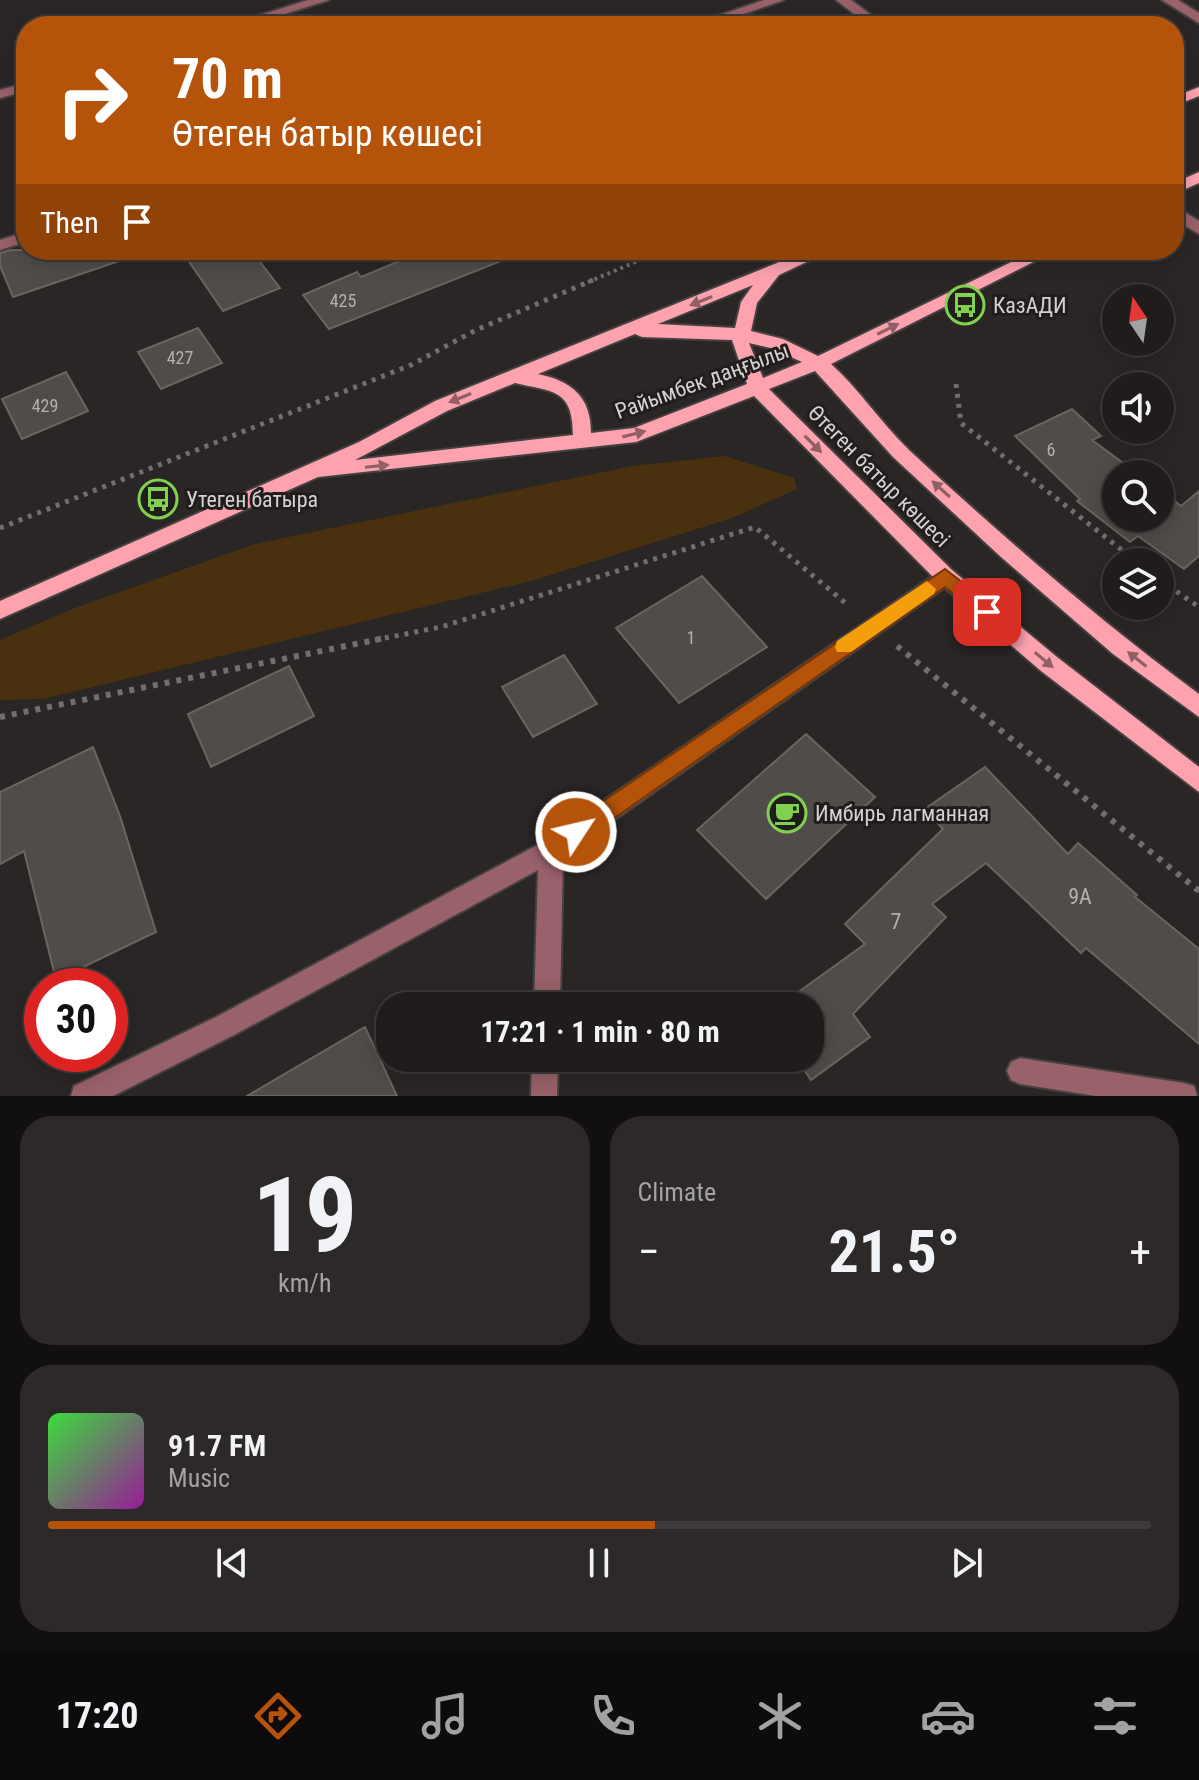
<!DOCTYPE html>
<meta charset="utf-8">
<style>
body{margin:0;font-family:"Roboto Condensed",sans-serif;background:#2d2929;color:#f1f3f6;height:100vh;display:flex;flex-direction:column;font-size:30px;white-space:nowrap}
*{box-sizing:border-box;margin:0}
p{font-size:26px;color:#a2a1a3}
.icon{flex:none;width:44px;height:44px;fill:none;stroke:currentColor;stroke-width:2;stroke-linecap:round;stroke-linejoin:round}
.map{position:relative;height:1096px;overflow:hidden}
.side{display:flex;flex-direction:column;gap:20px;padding:20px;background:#120f0f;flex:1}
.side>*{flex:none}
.top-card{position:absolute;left:16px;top:16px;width:1168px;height:244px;border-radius:32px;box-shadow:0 4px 20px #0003,0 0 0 2px #3d3a3b;background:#b45309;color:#fff;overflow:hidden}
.needle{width:52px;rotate:347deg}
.fabs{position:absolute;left:1102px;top:284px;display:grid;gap:16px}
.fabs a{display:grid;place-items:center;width:72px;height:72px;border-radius:50%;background:#201c1c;box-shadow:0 4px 20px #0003,0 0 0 2px #3d3a3b;font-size:40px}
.speed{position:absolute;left:24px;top:968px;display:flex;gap:16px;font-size:40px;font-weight:700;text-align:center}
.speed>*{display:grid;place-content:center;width:104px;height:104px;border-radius:50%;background:#201c1c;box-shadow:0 4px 20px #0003,0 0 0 2px #3d3a3b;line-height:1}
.speed .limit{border:12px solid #d22;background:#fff;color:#111}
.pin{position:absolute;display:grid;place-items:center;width:68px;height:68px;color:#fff;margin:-34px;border-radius:16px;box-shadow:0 4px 12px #0006}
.me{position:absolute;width:88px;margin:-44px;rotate:55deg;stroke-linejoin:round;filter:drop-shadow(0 0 6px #0008)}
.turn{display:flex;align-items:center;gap:28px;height:168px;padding:0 24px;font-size:36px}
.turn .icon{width:104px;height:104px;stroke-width:2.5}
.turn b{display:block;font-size:56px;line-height:68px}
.then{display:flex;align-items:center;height:76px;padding:0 24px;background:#0003;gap:16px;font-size:30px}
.big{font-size:60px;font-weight:700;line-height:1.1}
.side .widget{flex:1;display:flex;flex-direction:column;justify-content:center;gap:12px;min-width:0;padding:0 28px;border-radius:32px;background:#2d2929}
.side .dial{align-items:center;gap:0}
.dial b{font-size:104px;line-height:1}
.song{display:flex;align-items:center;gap:24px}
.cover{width:96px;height:96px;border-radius:12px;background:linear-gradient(135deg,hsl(120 70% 55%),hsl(300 70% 35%))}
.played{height:8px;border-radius:4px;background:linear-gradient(90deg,#b45309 55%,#3d3a3b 55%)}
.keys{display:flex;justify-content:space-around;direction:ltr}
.heat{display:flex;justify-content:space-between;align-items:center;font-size:44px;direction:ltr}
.side .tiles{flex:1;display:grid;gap:20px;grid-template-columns:1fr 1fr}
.widget:last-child{grid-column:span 2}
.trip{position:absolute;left:376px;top:992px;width:448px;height:80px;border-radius:32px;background:#201c1c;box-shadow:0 4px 20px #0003,0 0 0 2px #3d3a3b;font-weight:700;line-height:80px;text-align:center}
.dock{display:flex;height:128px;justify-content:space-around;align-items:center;background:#0d0b0b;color:#a2a1a3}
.dock .icon{width:56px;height:56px}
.dock .on{color:#b45309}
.dock b{font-size:36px;color:#f1f3f6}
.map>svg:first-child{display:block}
.green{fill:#493110}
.building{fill:#504c4a;stroke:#696562;stroke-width:2}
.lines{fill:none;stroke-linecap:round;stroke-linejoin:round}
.minor-casing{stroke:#454141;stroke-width:4}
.major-casing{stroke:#454141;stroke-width:4}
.path-far2{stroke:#726e6e;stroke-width:4;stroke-dasharray:3 4;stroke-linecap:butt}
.path-far1{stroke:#726e6e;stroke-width:5;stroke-dasharray:4 6;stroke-linecap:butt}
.path{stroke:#726e6e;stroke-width:6;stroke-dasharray:5 7;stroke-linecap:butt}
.minor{fill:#996169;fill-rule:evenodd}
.major{fill:#fea2b0;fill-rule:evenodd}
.oneway{fill:#906066}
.route{fill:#b45309;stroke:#753606;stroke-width:2}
.slow{fill:#f59e0b}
.labels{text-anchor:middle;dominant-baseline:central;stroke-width:6;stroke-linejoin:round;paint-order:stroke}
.number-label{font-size:18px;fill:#b3b0af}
.poi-label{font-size:22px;fill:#d4d1d1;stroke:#211d1c;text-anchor:start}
.street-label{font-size:22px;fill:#d4d1d1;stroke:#211d1c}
.near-number-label{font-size:22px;fill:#b3b0af}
</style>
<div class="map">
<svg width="1199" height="1096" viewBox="0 0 1199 1096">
<rect width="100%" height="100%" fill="#2a2625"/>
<polygon class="green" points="725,456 794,478 797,489 732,518 531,581 43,699 0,700 0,640 75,608 255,544 632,466"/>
<g class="building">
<polygon points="10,250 133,250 134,256 13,297 0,266 0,253"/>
<polygon points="181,250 251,250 280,288 223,311"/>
<polygon points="426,250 529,250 329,329 303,295 357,272 361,277"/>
<polygon points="198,328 222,363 161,389 138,352"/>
<polygon points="66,372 88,411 22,439 2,399"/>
<polygon points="1072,409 1101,436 1092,440 1138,474 1116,474 1116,518 1160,518 1160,490 1181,506 1199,491 1199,556 1184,569 1138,536 1130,542 1077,501 1080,499 1015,436"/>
<polygon points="702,576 767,647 679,703 616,628"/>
<polygon points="564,655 597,704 533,737 502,687"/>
<polygon points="289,666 314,716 211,767 188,714"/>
<polygon points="806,734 875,797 766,899 697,830"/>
<polygon points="93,747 120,816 156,932 56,980 24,851 0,864 0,792"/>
<polygon points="985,767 1068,854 1078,843 1137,895 1135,897 1199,949 1199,1044 1086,948 1081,953 986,863 932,904 946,917 853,1014 870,1037 811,1080 796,1058 810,1058 810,1006 779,1006 865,944 845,924 943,829 925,809"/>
<polygon points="365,1027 397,1096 247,1096"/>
</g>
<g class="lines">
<defs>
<g id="minor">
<polygon points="308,0 329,0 247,26 226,26"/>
<polygon points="764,0 784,0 709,26 688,26"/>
<polygon points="836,0 851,0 886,26 870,26"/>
<polygon points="1162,0 1178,0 1199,13 1199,23"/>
<polygon points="26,83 26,91 0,98 0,90"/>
<polygon points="1174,206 1199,221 1199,234 1174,219"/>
<polygon points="26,232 26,242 0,250 0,240"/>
<polygon points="945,568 952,570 955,576 952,582 563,856 560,1006 534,1006 538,870 234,1035 113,1096 71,1096 74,1086 216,1017 543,842"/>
<polygon points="532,1058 558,1058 557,1096 531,1096"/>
<polygon points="1020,1058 1184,1083 1194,1086 1197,1096 1096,1096 1020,1084 1011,1080 1007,1071 1011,1062"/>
</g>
<g id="major">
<polygon points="1199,87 1199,96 1174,106 1174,97"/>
<polygon points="1199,172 1199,183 1174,194 1174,183"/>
<path d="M809 250H832L779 275 757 303 751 331 783 339 818 356 1036 250H1057L831 364C860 390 881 423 909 450 1002 536 1097 619 1199 694V717L1113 654 1001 557 893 457 815 371 769 389 952 570 1057 657 1199 767V792L1041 671 938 582 754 396 636 442 318 477 0 619V601L359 442 435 401ZM753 285 741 302 735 328 658 324ZM635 334 642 337 732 340 747 384 634 428 591 433C591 396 571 381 538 374ZM749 343 771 348 802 362 763 378ZM515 383C552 392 573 388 573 435L355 460 447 411Z"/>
</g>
</defs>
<use href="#minor" class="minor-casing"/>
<use href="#major" class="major-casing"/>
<polyline class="path-far2" points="588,282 664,250"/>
<g class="path-far1">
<polyline points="956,384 961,423 1137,562"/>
<polyline points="0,528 411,365 476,330 593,280"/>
<polyline points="1160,580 1199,607"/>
<polyline points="375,640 441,627 755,527 849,606"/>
</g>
<g class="path">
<polyline points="897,646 1199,891"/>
<polyline points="0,717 385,638"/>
</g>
<use href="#minor" class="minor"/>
<use href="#major" class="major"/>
</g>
<defs><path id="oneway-solid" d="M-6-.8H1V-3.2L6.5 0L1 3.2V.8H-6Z" transform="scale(2)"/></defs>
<g class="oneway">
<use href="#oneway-solid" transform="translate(701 301) rotate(158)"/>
<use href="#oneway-solid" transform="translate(888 329) rotate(-26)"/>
<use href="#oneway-solid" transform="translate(460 398) rotate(158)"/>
<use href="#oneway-solid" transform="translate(634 434) rotate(-14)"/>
<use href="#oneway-solid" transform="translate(813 444) rotate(45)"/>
<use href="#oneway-solid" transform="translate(377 466) rotate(-6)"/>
<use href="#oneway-solid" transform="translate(941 489) rotate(-138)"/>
<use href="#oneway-solid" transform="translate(1137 659) rotate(-142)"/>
<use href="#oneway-solid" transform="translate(1044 660) rotate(40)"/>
</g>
<polygon class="route" points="945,569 993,606 993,617 980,617 945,587 583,840 576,843 568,840 565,832 568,825"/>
<polygon class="slow" points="927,581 936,589 934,594 851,652 837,652 835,647 837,641"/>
<defs>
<symbol id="bus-ring" viewBox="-11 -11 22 22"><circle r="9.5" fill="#211d1c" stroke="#82d04f" stroke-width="1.5"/><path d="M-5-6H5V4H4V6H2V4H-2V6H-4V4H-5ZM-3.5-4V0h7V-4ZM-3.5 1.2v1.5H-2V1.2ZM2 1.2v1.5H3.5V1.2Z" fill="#82d04f"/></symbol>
<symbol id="cafe-ring" viewBox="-11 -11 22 22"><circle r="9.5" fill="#211d1c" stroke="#82d04f" stroke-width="1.5"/><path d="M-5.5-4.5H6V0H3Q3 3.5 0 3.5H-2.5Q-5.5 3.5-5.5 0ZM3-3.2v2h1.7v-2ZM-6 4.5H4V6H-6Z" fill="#82d04f"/></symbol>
</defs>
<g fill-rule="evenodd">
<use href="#bus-ring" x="943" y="283" width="44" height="44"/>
<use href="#bus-ring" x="136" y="477" width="44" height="44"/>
<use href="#cafe-ring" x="765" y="791" width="44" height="44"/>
</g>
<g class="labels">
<g class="number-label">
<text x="343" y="300">425</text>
<text x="180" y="357">427</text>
<text x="45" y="405">429</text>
<text x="1051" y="449">6</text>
<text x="691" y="637">1</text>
</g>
<g class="poi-label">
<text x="993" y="305">КазАДИ</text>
<text x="186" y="499">Утеген батыра</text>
<text x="815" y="813">Имбирь лагманная</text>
</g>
<g class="street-label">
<text transform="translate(702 381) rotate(-20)">Райымбек даңғылы</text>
<text transform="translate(879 476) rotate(45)">Өтеген батыр көшесі</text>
</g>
<g class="near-number-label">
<text x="1080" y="896">9А</text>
<text x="896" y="921">7</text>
</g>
</g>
</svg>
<div class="fabs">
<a><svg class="needle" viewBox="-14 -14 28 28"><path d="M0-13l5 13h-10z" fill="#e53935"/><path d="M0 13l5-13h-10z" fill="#a2a1a3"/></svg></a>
<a><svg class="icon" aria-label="sound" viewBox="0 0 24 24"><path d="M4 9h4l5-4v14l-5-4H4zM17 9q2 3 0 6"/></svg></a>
<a><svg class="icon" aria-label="search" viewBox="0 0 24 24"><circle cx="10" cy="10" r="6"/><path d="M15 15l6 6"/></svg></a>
<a><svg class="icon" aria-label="layers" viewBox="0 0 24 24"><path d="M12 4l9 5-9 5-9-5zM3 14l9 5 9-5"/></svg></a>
</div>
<div class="speed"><div class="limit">30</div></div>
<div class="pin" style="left:987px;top:612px;background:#d93025"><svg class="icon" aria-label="arrive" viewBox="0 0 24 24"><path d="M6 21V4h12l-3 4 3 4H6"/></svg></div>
<svg class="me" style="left:576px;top:832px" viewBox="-20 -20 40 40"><circle r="17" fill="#b45309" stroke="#fff" stroke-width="3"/><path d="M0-11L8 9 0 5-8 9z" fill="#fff"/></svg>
<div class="trip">17:21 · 1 min · 80 m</div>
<div class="top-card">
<div class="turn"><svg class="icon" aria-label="right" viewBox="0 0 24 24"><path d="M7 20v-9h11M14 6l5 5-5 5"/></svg><div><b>70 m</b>Өтеген батыр көшесі</div></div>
<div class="then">Then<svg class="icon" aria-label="arrive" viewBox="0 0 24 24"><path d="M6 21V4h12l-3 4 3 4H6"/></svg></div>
</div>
</div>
<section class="side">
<div class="tiles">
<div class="widget dial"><b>19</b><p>km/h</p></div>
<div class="widget"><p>Climate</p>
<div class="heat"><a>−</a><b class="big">21.5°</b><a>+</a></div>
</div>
<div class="widget">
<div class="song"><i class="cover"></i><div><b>91.7 FM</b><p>Music</p></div></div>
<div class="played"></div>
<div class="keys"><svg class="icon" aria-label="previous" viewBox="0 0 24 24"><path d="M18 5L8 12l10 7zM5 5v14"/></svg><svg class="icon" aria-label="pause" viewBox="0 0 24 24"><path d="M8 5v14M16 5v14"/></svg><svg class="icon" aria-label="next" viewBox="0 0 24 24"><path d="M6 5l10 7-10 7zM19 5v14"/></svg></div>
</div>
</div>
</section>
<nav class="dock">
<b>17:20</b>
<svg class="icon on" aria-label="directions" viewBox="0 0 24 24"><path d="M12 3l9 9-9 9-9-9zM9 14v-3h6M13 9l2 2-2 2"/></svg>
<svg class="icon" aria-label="music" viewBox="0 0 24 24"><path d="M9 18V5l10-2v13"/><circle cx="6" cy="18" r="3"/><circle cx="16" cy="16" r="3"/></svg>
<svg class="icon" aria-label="phone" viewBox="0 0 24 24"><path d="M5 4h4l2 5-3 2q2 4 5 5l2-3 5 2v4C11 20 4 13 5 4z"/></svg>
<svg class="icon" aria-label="climate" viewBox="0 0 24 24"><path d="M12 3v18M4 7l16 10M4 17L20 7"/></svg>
<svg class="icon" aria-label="car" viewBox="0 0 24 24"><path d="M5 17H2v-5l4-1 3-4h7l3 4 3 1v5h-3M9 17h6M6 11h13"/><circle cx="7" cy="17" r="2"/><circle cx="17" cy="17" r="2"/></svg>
<svg class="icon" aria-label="filters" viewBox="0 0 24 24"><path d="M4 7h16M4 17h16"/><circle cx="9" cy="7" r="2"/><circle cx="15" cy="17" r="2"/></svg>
</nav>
